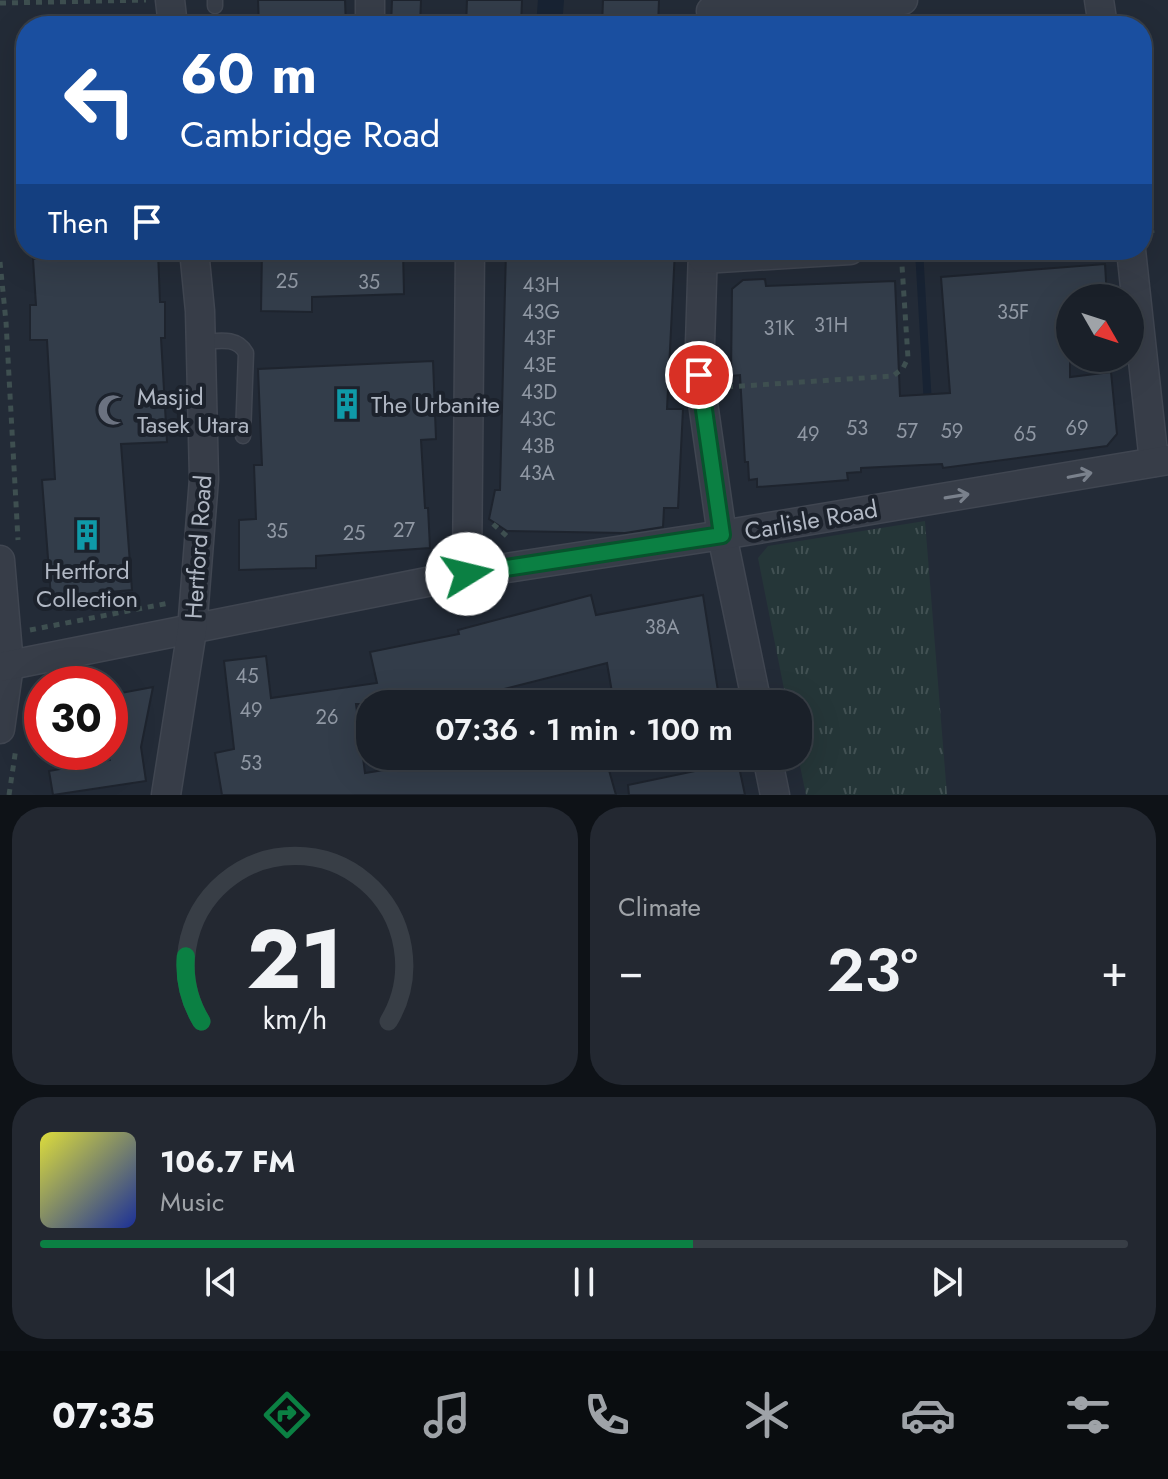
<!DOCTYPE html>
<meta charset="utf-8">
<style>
body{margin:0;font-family:Jost,sans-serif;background:#232831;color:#f1f3f6;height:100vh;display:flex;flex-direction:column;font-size:30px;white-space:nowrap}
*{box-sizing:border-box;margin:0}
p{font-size:26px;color:#9fa3a8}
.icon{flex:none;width:44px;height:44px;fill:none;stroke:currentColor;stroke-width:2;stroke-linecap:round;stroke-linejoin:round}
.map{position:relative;height:795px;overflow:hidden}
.side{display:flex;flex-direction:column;gap:12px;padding:12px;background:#0e1217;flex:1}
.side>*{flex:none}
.guide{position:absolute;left:16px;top:16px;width:1136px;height:244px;border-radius:32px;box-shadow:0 8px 32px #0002,0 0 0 2px #383e46;background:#1a4fa0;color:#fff;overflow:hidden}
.needle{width:52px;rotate:129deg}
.tools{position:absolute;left:1056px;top:284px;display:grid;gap:16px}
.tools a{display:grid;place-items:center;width:88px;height:88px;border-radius:50%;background:#1a2029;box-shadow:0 8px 32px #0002,0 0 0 2px #383e46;font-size:40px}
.speed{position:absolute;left:24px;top:666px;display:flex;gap:16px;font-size:40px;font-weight:700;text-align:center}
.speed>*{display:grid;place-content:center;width:104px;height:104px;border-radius:50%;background:#1a2029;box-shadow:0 8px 32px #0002,0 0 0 2px #383e46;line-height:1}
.speed .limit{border:12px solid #d22;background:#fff;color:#111}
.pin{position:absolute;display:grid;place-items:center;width:68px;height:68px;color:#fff;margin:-34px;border:4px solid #fff;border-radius:50%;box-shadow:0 2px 8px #0007}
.me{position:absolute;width:88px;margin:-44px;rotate:81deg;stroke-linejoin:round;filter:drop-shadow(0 0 6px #0008)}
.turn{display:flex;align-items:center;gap:28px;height:168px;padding:0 32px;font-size:36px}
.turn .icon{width:104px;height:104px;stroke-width:2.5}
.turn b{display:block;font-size:56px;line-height:68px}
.then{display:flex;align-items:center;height:76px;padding:0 32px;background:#0003;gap:16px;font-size:30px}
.big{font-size:60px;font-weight:600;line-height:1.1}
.side .widget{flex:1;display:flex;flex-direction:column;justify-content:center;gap:12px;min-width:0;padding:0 28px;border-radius:32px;background:#232831}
.side .dial{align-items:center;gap:0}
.dial svg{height:208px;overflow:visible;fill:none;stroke:#383e46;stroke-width:7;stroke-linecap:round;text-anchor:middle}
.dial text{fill:#f1f3f6;stroke:none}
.song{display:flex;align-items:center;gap:24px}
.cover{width:96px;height:96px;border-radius:12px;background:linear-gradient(135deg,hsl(60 70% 55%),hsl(230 70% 35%))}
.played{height:8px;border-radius:4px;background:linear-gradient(90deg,#0b8043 60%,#383e46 60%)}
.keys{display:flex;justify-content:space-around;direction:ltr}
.heat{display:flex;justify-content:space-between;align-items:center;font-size:44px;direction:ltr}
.side .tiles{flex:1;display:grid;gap:12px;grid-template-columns:1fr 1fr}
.widget:last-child{grid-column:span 2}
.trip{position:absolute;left:356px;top:690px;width:456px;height:80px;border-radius:32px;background:#1a2029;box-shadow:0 8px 32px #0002,0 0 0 2px #383e46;font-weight:600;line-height:80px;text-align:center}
.tabs{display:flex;height:128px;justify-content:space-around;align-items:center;background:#0a0d10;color:#9fa3a8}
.tabs .icon{width:56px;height:56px}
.tabs .current{color:#0b8043}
.tabs b{font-size:36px;color:#f1f3f6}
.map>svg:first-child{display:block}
.grass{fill:url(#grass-tufts)}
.water{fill:#182333}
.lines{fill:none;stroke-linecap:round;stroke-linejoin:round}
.stream{stroke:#182333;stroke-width:8}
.building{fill:#333d4a;stroke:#1e242e;stroke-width:2}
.lane-casing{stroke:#404651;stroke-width:17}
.street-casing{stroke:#404651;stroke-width:31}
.path{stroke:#3e4f50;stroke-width:5;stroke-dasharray:6 6;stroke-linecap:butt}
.lane{stroke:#373d48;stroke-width:14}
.street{stroke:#373d48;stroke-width:28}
.oneway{stroke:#7a818c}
.route-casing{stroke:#07532c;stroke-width:20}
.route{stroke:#0b8043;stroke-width:14}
.labels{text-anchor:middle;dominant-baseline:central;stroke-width:8;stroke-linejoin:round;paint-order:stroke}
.number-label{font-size:20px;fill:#9098a4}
.poi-label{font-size:24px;fill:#b1b8c4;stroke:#1c222c;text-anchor:start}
.street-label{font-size:24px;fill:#b1b8c4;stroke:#1c222c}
</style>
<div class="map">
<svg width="1168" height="795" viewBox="0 0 1168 795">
<defs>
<pattern id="grass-tufts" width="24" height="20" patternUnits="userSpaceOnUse" patternTransform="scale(2)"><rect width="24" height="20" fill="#253638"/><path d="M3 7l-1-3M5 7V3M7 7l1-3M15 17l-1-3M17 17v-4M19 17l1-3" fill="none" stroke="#425153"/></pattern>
</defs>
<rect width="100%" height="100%" fill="#232b37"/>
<polygon class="grass" points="925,521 947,795 806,795 798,756 798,704 787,704 758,558 768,546"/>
<polygon class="water" points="538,0 564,0 562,26 536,26"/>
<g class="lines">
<g class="stream">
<polyline points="907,25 907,26"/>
<polyline points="919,250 928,405"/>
</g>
</g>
<g class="building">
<polygon points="258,0 345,0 346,26 259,26"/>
<polygon points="392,0 421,0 420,26 391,26"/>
<polygon points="467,0 522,0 521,26 466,26"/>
<polygon points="603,0 659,0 658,26 602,26"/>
<polygon points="262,250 403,250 404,294 312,297 312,312 261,311"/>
<polygon points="506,250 675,250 667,409 683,409 678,508 664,508 663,527 625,533 507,531 489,519 495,490 500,490"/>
<polygon points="158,252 160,302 165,302 165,338 161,338 167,442 121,444 132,590 51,597 42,480 55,479 47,340 30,340 30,305 36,305 33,259"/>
<polygon points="1105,264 1107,298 1070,298 1070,377 1111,372 1117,434 1107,446 943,468 942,464 861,468 861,472 847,473 848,480 799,484 757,487 757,479 749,480 748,462 745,462 740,375 731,376 732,289 743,280 765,279 766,286 895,281 900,396 950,393 941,277"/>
<polygon points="433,361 436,439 421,440 425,508 428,508 430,548 316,556 316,568 239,570 239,520 256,519 254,465 262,465 258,369"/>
<polygon points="591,595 596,615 703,595 720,704 614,704 607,663 445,704 356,704 365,773 469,756 475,756 476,762 499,756 605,756 616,795 222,795 215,753 234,749 224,661 266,656 271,698 377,683 370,652 459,634 458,630"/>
<polygon points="153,687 141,747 146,781 53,795 49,771 110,760 110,695"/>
<polygon points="738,762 745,795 629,795 628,785"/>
</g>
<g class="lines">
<defs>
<g id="lane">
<polyline points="215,0 215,6"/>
<path d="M201 342C218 341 237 336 246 353L243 436"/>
</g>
<g id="street">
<polyline points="170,0 173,26"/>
<polyline points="370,0 370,15"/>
<polyline points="1099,0 1103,26"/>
<polyline points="711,11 903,0"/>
<polyline points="703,250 699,375 722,535 757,704"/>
<polyline points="1131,250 1154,462"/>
<polyline points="703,259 850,250"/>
<polyline points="0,560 9,665 0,729"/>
<polyline points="467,574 470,250"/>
<polyline points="0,667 467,574 722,535 1168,460"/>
<polyline points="767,756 775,795"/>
<polyline points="166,795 192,630 204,479 200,311 194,250"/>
</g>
</defs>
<use href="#lane" class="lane-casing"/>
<use href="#street" class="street-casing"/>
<g class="path">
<polyline points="0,3 146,0"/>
<polyline points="1142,159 1152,233"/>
<polyline points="0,262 6,322 18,540"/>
<polyline points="727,387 893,376 903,368 908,358 901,250"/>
<polyline points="493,524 510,539"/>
<polyline points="30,630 169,603"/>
<polyline points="9,795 16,748"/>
</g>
<use href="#lane" class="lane"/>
<use href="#street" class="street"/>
</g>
<defs><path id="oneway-shaft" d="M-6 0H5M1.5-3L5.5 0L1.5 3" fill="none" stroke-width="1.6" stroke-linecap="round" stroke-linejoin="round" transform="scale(2)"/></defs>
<g class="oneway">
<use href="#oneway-shaft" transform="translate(1080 475) rotate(-11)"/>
<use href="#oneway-shaft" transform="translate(957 496) rotate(-9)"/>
</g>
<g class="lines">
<defs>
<polyline id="route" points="467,574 722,535 699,375"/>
</defs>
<use href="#route" class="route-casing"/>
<use href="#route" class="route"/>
</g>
<defs>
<symbol id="building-bare" viewBox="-9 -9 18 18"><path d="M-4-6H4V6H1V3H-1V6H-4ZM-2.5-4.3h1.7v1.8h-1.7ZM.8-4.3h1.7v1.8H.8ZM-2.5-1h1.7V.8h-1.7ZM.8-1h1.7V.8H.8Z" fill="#0f9aa8" stroke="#1c222c" stroke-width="2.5" paint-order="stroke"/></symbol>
<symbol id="mosque-bare" viewBox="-9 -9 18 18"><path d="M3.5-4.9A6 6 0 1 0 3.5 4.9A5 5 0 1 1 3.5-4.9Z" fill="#6b7280" stroke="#1c222c" stroke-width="2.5" paint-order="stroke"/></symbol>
</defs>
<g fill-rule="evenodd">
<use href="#building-bare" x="325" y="382" width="44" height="44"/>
<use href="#mosque-bare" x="91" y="388" width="44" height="44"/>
<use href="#building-bare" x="65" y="513" width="44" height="44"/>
</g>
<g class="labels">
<g class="number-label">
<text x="287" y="281">25</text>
<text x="369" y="282">35</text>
<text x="541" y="285">43H</text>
<text x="541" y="312">43G</text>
<text x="1013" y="312">35F</text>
<text x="831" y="325">31H</text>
<text x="779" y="328">31K</text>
<text x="540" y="338">43F</text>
<text x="540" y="365">43E</text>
<text x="539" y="392">43D</text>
<text x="538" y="419">43C</text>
<text x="857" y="428">53</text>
<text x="1077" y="428">69</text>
<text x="907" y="431">57</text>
<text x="952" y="431">59</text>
<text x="808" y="434">49</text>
<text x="1025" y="434">65</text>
<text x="538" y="446">43B</text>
<text x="537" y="473">43A</text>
<text x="404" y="530">27</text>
<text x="277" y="531">35</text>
<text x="354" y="533">25</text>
<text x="662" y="627">38A</text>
<text x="247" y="676">45</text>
<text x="251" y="710">49</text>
<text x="327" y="717">26</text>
<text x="251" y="763">53</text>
</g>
<g class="poi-label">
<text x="137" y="396">Masjid<tspan x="137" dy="28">Tasek Utara</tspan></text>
<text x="371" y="404">The Urbanite</text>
<text x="87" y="570" text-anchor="middle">Hertford<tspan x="87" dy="28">Collection</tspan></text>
</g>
<g class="street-label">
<text transform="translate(811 520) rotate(-10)">Carlisle Road</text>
<text transform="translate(198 547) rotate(-86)">Hertford Road</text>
</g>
</g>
</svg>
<div class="tools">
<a><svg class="needle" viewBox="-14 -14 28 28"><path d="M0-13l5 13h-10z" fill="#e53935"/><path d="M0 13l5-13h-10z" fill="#9fa3a8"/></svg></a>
</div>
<div class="speed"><div class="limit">30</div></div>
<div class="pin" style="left:699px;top:375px;background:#d93025"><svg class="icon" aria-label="arrive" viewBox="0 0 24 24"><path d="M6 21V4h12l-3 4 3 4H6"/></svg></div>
<svg class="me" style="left:467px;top:574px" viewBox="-20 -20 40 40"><circle r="19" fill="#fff"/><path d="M0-13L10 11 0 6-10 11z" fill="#0b8043"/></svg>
<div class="trip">07:36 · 1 min · 100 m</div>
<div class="guide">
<div class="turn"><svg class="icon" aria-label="left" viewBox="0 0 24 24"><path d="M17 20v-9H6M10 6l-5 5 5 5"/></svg><div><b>60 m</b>Cambridge Road</div></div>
<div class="then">Then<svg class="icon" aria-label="arrive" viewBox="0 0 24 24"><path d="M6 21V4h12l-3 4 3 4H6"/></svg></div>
</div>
</div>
<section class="side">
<div class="tiles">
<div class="widget dial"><svg viewBox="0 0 100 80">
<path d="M14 69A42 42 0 1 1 86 69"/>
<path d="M14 69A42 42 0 0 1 8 44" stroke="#0b8043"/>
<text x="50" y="56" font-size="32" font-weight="700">21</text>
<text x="50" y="72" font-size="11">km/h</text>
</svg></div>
<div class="widget"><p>Climate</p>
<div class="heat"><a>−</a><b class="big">23°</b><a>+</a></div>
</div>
<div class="widget">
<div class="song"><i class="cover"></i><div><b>106.7 FM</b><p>Music</p></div></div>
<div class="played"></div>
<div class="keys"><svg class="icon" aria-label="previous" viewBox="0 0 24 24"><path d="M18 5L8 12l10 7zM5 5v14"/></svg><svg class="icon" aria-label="pause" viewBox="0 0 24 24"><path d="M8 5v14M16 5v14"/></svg><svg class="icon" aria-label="next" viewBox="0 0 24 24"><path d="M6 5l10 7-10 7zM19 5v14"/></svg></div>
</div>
</div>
</section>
<nav class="tabs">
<b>07:35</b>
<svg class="icon current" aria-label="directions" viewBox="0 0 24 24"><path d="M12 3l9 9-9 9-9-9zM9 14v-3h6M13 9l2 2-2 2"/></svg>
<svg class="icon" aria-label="music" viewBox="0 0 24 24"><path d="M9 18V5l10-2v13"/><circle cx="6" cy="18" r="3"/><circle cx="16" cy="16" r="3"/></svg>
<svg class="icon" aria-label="phone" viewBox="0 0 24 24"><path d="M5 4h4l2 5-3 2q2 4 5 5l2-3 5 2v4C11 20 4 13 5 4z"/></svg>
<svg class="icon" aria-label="climate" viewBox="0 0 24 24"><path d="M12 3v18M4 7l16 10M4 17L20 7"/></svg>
<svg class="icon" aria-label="car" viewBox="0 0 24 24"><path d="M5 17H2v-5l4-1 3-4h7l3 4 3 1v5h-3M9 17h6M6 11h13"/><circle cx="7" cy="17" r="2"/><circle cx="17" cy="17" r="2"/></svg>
<svg class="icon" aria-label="filters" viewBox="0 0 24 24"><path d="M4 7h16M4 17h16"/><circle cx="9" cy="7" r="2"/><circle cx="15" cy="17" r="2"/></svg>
</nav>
